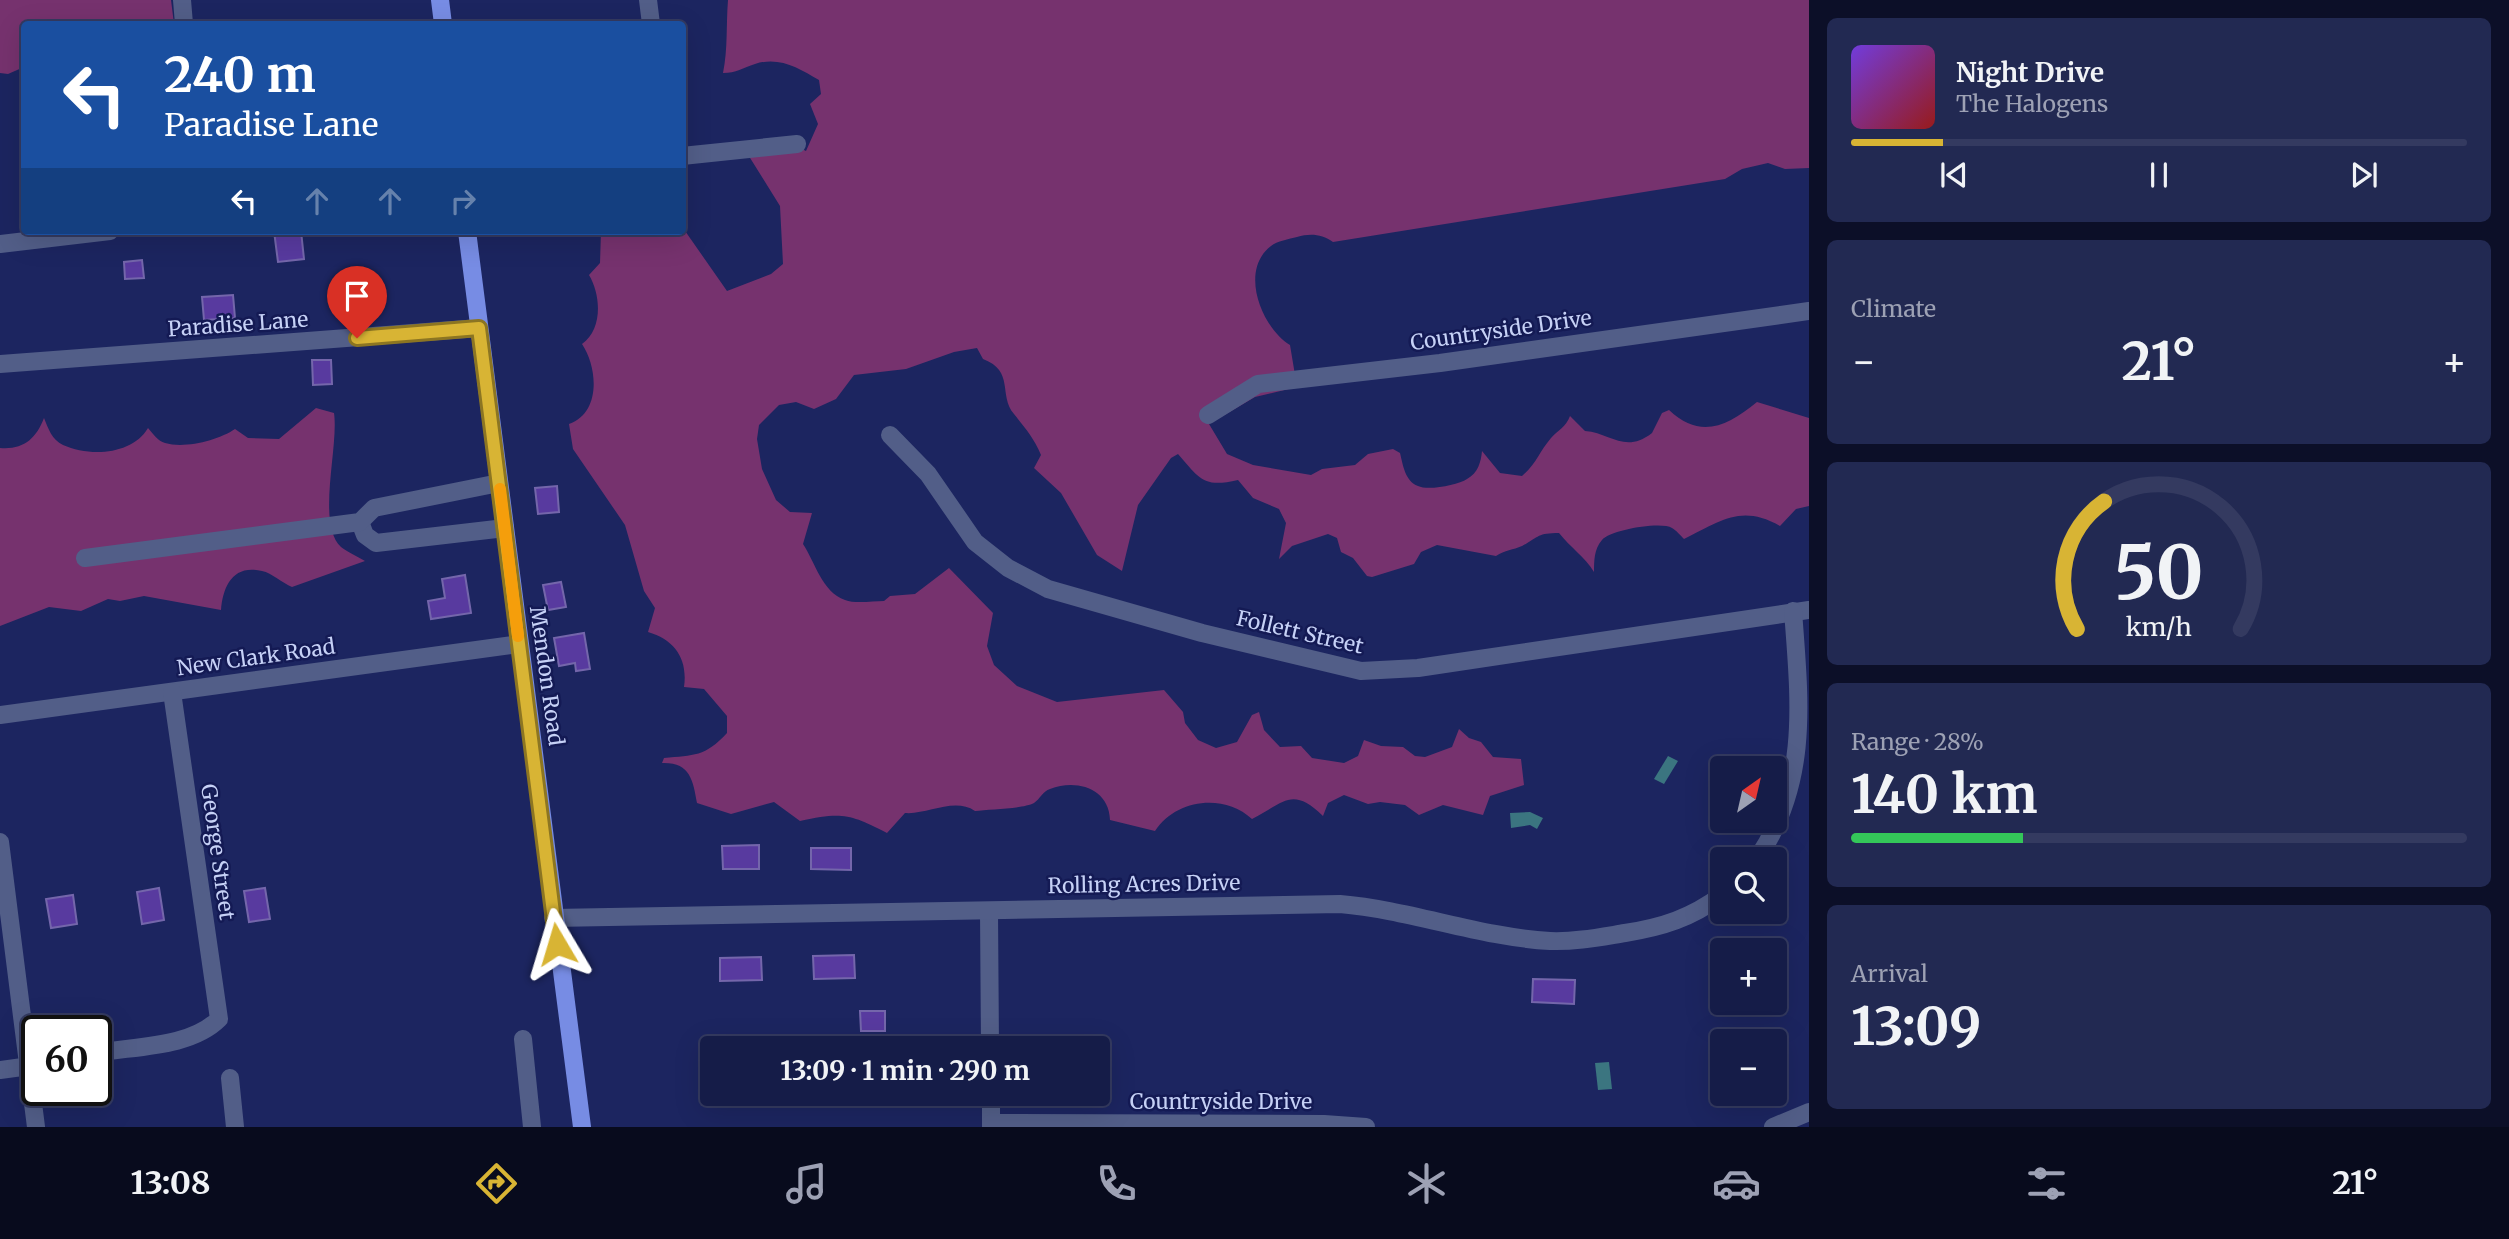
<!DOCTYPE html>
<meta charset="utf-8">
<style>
body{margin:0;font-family:Merriweather,serif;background:#222952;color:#f1f3f6;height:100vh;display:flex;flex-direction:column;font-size:26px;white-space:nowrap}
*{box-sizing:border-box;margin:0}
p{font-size:23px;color:#9da1b4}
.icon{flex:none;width:38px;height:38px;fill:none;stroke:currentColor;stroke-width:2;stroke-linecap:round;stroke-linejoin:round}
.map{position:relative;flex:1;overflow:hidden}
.sheet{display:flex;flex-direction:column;gap:18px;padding:18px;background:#0c0f28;width:700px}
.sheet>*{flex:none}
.guide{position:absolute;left:21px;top:21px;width:665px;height:214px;border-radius:7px;box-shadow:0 7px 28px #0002,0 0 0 2px #343a60;background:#1a4fa0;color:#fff;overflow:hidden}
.needle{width:46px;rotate:34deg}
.controls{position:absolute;left:1710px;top:756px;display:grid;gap:14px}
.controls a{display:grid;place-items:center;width:77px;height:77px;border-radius:7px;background:#151c48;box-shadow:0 7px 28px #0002,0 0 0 2px #343a60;font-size:35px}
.speed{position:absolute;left:21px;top:1015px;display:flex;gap:14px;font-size:35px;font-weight:700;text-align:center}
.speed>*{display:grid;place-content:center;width:91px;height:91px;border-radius:50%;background:#151c48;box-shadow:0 7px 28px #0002,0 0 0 2px #343a60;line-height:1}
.speed .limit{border:4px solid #111;border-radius:10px;background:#fff;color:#111}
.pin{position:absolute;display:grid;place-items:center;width:60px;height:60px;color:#fff;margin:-72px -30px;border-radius:50% 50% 50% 0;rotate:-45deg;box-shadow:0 0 7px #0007}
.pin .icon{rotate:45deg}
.me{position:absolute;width:77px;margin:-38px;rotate:353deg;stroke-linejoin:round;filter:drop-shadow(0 0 5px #0008)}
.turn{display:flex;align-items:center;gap:24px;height:147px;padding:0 28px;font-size:32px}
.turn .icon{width:91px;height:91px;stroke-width:2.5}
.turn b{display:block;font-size:49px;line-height:60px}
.lanes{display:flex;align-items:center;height:66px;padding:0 28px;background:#0003;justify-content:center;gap:35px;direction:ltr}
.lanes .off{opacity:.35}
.big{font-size:52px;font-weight:700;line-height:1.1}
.sheet .tile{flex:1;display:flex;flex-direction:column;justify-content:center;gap:10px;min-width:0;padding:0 24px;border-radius:10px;background:#222952}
.sheet .dial{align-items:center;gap:0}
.dial svg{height:182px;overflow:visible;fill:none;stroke:#343a60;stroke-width:7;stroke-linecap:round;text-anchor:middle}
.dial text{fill:#f1f3f6;stroke:none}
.song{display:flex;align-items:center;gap:21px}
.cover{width:84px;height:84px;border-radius:10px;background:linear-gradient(135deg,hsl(260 70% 55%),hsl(0 70% 35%))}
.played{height:7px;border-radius:4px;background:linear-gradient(90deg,#d8b434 15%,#343a60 15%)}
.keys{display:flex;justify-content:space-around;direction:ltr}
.heat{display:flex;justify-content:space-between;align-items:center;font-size:38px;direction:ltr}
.charge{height:10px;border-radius:5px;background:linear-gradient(90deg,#34c759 28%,#343a60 0)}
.trip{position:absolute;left:700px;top:1036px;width:410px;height:70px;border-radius:7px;background:#151c48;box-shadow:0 7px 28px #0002,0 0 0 2px #343a60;font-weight:700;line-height:70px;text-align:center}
.tabs{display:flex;height:112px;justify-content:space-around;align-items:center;background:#080b1d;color:#9da1b4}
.tabs .icon{width:49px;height:49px}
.tabs .selected{color:#d8b434}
.tabs b{font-size:32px;color:#f1f3f6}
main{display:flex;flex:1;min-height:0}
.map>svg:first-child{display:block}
.green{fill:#76326e}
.water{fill:#3b7580}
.building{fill:#583a9f;stroke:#7466ab;stroke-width:2}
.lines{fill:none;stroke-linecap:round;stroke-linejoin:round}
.minor{stroke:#525e88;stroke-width:18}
.major{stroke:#778ce4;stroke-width:18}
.route-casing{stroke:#8c7522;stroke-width:18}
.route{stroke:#d8b434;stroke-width:12}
.slow{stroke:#f59e0b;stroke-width:12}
.labels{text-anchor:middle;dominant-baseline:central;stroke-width:5;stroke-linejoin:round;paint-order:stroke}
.street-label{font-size:21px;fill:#c6d1f6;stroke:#141a54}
</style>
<main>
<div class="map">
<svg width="1809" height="1127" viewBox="0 0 1809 1127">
<rect width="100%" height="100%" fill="#1c2560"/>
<g class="green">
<polygon points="0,0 171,0 174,24 24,24 24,67 8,74 0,73"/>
<path d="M728 0H1809V168L1785 169 1768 163 1742 169 1725 179 1333 242C1322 234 1310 233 1297 237 1289 239 1277 241 1271 246 1239 270 1261 327 1290 345L1297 387 1255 397 1209 424 1227 454 1253 465 1311 475 1322 469 1355 465 1368 454 1393 449 1400 453C1403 465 1405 481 1418 486 1428 491 1458 485 1467 479 1478 473 1481 462 1482 451L1500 473 1522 476C1537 463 1539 452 1551 438 1558 430 1566 427 1570 416L1585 431C1611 433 1625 454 1652 433L1662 413 1669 410C1701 440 1727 426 1757 402L1809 418V506L1796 509 1780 526C1741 504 1721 521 1684 539 1681 536 1676 530 1672 528 1661 521 1610 530 1602 540 1594 549 1594 561 1594 572 1585 557 1570 547 1559 533 1537 533 1539 537 1522 546 1513 550 1505 550 1496 556L1437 545 1421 552 1414 564 1372 577 1367 576 1353 558 1341 552 1337 538 1328 534 1292 546 1279 559 1286 523 1279 509 1253 498 1238 480C1203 488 1200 479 1178 454L1171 458 1138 505 1122 571 1097 555 1061 493 1034 468 1041 455C1034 438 1025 428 1014 414 998 395 1015 371 983 359L977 348 954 352 906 369 854 375 836 399 814 409 796 402 779 405 759 425 757 439 762 469 776 500 790 512 812 513 803 544C815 562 822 592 845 600 855 604 873 601 884 601L890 596 915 594 949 568 993 613 987 646 994 665 1017 686 1057 702 1164 690 1183 712 1185 723 1198 740 1216 748 1237 742 1252 715 1259 712 1264 730 1280 747 1301 746 1312 758 1344 763 1358 756 1364 740 1381 746 1403 747 1415 756 1425 757 1452 747 1459 729 1469 738 1481 742 1493 757 1521 759 1524 785 1490 796 1483 815 1443 805 1419 815 1405 805 1380 802 1368 804 1344 795 1328 803 1323 816C1292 786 1285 802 1252 819 1224 793 1176 799 1155 831L1110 820C1109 788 1076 779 1050 789 1043 791 1040 799 1034 803 1023 809 989 809 975 811 954 797 927 815 905 813L887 833C850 814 842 812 800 821L774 802 731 814 697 803C693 780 690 762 662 763L664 758C694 755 705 757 727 733V716L704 689 684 687C688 659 675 640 648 632L655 608 644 591 625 525 573 449 569 424C601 413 598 368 582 344 603 329 601 295 589 275L600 263 601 231H682L683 228 727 291 771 274 783 264 780 206 747 153 792 144 806 151 818 124 810 104 821 94 819 80C799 68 779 56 755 64 743 68 736 73 723 73 728 49 726 25 728 0Z"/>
<path d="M316 408 334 413C339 447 316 524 341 547 347 552 357 556 365 561L292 587C282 583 272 573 262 571 233 564 223 586 221 610L144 596 120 601 108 599 81 611 49 607 0 626V448C23 450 36 439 44 418 48 428 52 440 63 445 90 457 132 455 148 428 153 434 158 441 165 443 185 449 219 440 235 429L248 438 279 439Z"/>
</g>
<g class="water">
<polygon points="1668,756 1678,761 1664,784 1654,779"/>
<polygon points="1530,812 1543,818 1537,829 1530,825 1511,828 1510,813"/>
<polygon points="1609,1062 1612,1089 1598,1090 1595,1063"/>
</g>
<g class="building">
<polygon points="274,231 301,231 304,259 278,262"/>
<polygon points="142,260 144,278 125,279 124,262"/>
<polygon points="233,295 235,318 204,320 202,297"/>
<polygon points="312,360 331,360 332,384 313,385"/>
<polygon points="557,486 559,512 538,514 535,488"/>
<polygon points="465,575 471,613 431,619 428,601 445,598 442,579"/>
<polygon points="561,582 566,607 548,610 543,585"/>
<polygon points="584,633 590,669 576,671 575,663 559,666 554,638"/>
<polygon points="759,845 759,869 723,869 722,846"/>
<polygon points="811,848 851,848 851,870 811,869"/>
<polygon points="159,888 164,920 142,924 137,892"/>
<polygon points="265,888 270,919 249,922 244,891"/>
<polygon points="73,895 77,924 51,928 46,899"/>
<polygon points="854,955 855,978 814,979 813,956"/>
<polygon points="761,957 762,980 720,981 720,958"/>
<polygon points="1533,979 1575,980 1574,1004 1532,1002"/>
<polygon points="860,1011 885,1011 885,1031 861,1031"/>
</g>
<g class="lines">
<g class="minor">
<polyline points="182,0 184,24"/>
<polyline points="648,0 651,24"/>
<polyline points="682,156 797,144"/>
<polyline points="0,244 110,231"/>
<polyline points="0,364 479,328"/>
<polyline points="1208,415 1258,384 1440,363 1809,311"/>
<polyline points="890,435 928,474 975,542 1008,568 1048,589 1202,633 1361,671 1418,668 1809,610"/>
<polyline points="360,522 365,535 376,543 505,528"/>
<polyline points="85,558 360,522 374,508 499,483"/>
<polyline points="0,715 519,644"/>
<polyline points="0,842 36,1127"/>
<path d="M1757 859C1809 782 1800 704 1793 611"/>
<polyline points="989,912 990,1048"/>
<path d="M553 918 1340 904C1411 910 1479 937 1550 941 1575 942 1600 937 1625 933 1663 927 1691 918 1722 895"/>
<polyline points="523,1039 532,1127"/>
<path d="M96 1053C134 1046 190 1048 219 1019L172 692"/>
<polyline points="0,1070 37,1065"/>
<polyline points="230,1078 235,1127"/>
<polyline points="991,1094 991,1127"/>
<polyline points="991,1123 1324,1124 1366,1127"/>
<polyline points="1773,1127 1809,1112"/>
</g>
<g class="major">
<polyline points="440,0 443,24"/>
<polyline points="467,231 582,1127"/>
</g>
</g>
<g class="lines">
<defs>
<polyline id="route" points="357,338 479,328 557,944"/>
</defs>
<use href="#route" class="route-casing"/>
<use href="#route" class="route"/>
<polyline class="slow" points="500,489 518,636"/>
</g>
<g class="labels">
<g class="street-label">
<text transform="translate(238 324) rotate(-4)">Paradise Lane</text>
<text transform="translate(1501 330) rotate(-8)">Countryside Drive</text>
<text transform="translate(1300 632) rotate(13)">Follett Street</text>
<text transform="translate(256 657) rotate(-8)">New Clark Road</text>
<text transform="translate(547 676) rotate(82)">Mendon Road</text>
<text transform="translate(218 852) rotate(82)">George Street</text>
<text transform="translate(1144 884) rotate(-1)">Rolling Acres Drive</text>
<text x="1221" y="1101">Countryside Drive</text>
</g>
</g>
</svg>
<div class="controls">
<a><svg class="needle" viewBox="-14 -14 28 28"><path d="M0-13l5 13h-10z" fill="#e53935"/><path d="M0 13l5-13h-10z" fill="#9da1b4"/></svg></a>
<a><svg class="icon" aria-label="search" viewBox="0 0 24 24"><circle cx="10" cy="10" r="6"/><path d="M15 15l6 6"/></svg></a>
<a>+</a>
<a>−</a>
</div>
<div class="speed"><div class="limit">60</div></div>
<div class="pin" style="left:357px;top:338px;background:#d93025"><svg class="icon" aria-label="arrive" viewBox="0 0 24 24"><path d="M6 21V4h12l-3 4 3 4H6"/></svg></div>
<svg class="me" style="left:557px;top:944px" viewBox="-20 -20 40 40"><path d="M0-17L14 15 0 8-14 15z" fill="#d8b434" stroke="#fff" stroke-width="4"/></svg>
<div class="trip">13:09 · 1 min · 290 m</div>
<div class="guide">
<div class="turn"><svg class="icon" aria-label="left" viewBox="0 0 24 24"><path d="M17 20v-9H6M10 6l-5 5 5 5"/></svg><div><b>240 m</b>Paradise Lane</div></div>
<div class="lanes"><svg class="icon" aria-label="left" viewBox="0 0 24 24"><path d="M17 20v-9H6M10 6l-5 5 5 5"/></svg><svg class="icon off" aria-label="ahead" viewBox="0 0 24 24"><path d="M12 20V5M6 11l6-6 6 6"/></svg><svg class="icon off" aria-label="ahead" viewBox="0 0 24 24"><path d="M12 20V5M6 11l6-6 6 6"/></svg><svg class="icon off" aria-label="right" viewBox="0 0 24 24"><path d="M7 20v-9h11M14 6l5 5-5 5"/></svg></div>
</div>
</div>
<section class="sheet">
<div class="tile">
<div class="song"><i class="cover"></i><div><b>Night Drive</b><p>The Halogens</p></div></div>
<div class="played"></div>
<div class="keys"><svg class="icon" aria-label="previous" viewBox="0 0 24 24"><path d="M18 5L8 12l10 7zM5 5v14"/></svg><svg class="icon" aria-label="pause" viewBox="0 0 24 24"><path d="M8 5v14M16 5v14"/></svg><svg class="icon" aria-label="next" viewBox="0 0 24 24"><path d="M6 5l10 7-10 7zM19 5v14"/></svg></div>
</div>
<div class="tile"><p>Climate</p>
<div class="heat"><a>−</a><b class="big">21°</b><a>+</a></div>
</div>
<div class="tile dial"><svg viewBox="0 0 100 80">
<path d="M14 69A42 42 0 1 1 86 69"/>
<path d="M14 69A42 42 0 0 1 26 13" stroke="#d8b434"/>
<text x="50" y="56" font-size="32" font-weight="700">50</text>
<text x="50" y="72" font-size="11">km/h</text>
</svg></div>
<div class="tile"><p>Range · 28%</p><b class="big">140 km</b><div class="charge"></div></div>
<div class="tile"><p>Arrival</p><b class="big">13:09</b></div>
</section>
</main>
<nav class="tabs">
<b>13:08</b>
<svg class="icon selected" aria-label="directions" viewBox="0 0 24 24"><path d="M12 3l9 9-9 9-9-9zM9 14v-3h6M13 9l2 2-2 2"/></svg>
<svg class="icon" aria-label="music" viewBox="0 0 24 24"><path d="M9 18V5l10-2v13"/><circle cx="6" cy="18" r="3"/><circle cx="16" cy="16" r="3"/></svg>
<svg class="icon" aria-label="phone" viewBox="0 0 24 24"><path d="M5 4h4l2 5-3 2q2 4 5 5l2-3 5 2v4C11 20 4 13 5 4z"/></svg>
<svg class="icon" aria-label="climate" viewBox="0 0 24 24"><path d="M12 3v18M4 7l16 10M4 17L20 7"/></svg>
<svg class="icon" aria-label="car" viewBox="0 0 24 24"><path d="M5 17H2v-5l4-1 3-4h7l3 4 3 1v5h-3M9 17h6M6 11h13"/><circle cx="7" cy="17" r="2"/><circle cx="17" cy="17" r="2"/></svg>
<svg class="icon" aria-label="filters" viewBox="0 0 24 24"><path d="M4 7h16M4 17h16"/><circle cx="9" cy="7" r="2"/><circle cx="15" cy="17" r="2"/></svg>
<b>21°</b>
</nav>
